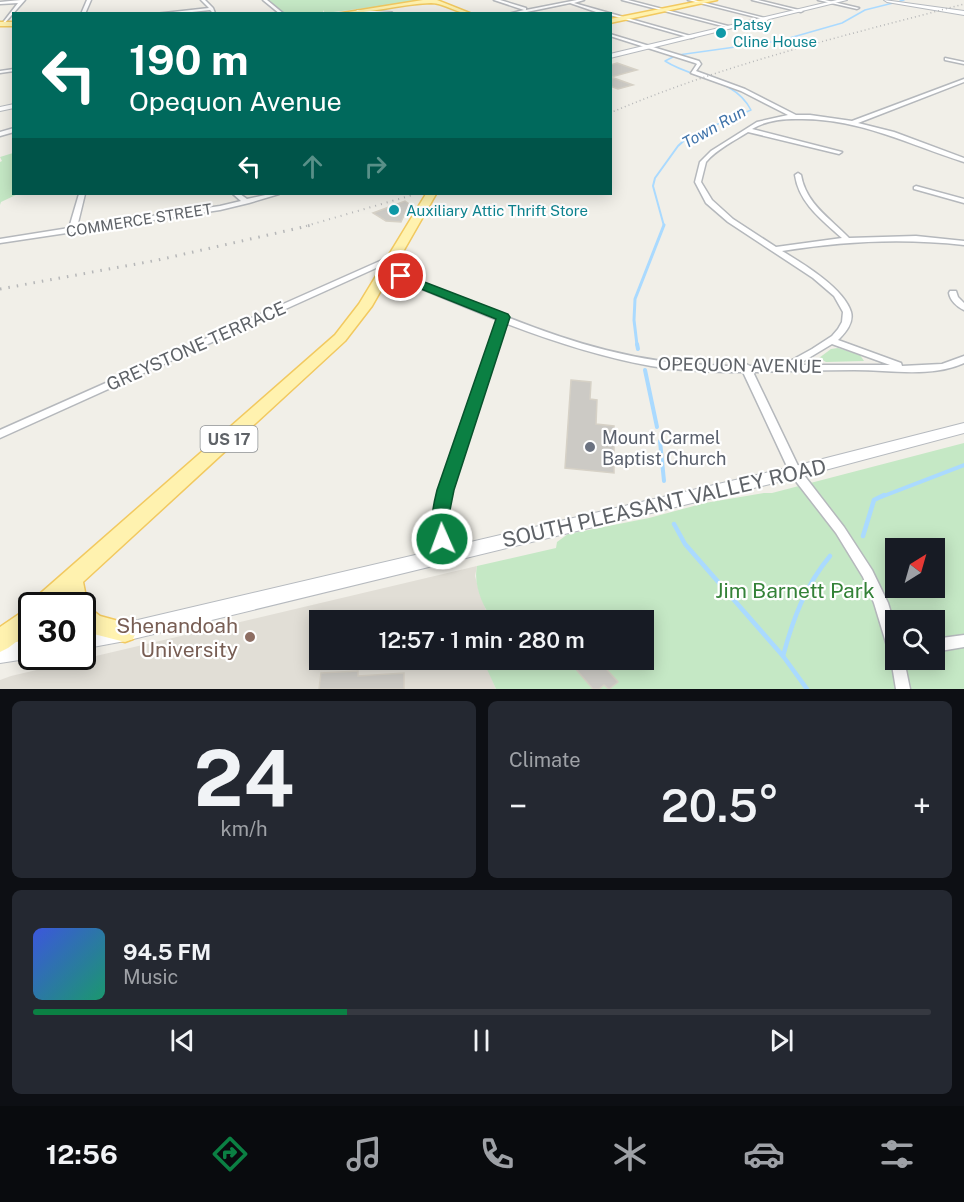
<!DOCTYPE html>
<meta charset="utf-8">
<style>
body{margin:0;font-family:"Public Sans",sans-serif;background:#242831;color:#f1f3f6;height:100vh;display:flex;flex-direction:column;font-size:22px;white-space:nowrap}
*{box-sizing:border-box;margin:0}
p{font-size:20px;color:#9ea1a6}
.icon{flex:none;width:33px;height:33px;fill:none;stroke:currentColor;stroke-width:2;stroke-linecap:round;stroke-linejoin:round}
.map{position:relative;height:689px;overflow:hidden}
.sheet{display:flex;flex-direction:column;gap:12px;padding:12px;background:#0d0f14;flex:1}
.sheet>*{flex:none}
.hud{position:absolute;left:12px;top:12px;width:600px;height:183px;border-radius:0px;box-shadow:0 3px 15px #0003;background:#00695c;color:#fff;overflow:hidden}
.needle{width:39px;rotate:37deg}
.controls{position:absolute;left:885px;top:538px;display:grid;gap:12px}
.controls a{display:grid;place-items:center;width:60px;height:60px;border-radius:0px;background:#171b24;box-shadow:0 3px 15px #0003;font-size:30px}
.speed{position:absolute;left:18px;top:592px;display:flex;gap:12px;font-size:30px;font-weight:700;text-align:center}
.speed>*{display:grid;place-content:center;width:78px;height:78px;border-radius:50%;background:#171b24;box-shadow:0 3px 15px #0003;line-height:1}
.speed .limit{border:3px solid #111;border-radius:9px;background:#fff;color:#111}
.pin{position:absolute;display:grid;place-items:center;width:51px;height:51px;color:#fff;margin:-26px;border:3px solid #fff;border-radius:50%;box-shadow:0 2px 6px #0007}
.me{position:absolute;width:66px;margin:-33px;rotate:358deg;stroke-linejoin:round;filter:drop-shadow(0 0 4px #0008)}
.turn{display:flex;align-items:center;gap:21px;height:126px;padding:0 18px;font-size:27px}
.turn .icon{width:78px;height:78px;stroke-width:2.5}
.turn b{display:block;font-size:42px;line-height:51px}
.lanes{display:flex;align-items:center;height:57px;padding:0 18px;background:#0003;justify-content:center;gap:30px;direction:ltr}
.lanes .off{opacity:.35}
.big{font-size:45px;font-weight:600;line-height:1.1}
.sheet .card{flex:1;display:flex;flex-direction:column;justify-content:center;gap:9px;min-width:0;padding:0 21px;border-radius:9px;background:#242831}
.sheet .dial{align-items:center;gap:0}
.dial b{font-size:78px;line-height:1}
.song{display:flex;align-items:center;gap:18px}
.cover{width:72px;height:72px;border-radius:9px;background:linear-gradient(135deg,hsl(230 70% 55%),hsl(160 70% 35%))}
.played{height:6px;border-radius:3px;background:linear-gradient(90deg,#0b8043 35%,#363941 35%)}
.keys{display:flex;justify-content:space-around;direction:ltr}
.heat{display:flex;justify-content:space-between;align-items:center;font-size:33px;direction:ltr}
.sheet .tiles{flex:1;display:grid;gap:12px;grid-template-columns:1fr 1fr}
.card:last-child{grid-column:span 2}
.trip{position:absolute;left:309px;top:610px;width:345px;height:60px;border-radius:0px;background:#171b24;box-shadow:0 3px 15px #0003;font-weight:600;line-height:60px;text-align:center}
.menu{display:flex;height:96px;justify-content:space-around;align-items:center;background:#090b0e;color:#9ea1a6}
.menu .icon{width:42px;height:42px}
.menu .current{color:#0b8043}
.menu b{font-size:27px;color:#f1f3f6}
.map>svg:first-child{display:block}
.education{fill:#e1ded6}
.green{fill:#c5e8c5;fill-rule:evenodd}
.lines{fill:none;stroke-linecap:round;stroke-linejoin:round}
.stream-far4{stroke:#aadaff;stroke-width:1.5}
.stream-far3{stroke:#aadaff;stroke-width:2}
.stream-far2{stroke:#aadaff;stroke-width:3}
.stream-far1{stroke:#aadaff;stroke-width:4}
.stream{stroke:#aadaff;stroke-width:4.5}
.building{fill:#cccac5;stroke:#d6d1c6;stroke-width:1.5}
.street-casing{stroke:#b5b8bc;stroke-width:3}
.secondary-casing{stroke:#b6babf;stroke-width:2}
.primary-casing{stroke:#f2c960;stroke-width:3}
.street{fill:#fff;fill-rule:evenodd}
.secondary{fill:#fff;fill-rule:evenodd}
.primary{fill:#fff2af;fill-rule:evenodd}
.rail-far2{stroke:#b6b7b8;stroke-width:1.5;stroke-dasharray:1 3;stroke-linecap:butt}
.rail-far1{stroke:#b6b7b8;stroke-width:2;stroke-dasharray:1 5;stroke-linecap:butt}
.rail{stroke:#b6b7b8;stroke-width:3;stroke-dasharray:1.5 7;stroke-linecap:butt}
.route{fill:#0b8043;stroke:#07532c;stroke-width:1.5}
.culture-dot{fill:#0f9aa8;stroke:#fff;stroke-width:2}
.worship-dot{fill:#6b7280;stroke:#fff;stroke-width:2}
.education-dot{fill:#8d6e63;stroke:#fff;stroke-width:2}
.labels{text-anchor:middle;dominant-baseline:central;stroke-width:4.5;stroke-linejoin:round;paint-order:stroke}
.far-culture-label{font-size:15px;fill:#0d838f;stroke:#fff;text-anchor:start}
.far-street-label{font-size:15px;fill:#5f6368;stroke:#fff}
.far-water-label{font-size:16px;font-style:italic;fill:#4174aa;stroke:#fff}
.shield{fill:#fff;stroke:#8f9295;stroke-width:1.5}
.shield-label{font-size:16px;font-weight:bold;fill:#5f6368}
.street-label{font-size:18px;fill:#5f6368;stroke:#fff}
.worship-label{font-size:18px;fill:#5b616d;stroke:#fff;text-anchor:start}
.near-street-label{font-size:21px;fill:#5f6368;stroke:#fff}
.near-park-label{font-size:21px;fill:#348238;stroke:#fff}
.near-education-label{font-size:21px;fill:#785e54;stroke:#fff;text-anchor:end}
</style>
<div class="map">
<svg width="964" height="689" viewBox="0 0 964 689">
<rect width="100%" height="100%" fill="#f1efe8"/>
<polygon class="education" points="477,566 475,576 479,591 486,610 493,621 320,621 320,660 500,660 487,667 496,689 0,689 0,680 11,676"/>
<g class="green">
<polygon points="268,0 421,0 424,1 325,13 323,10 323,13 286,14"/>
<polygon points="13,153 14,194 18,194 1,202 0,205 0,162 2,161 0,157"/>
<polygon points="838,348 860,355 864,361 826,362 819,358 831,349"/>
<path d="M964 443V689H496L486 667 500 660H644V621H493C483 606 473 585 477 566L556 548 557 542 568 534 649 518 705 503 764 493H772ZM896 549H934V588H896ZM896 621H934V660H896Z"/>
</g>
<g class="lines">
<g class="stream-far4">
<polyline points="900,1 904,0"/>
<polyline points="678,55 779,41 842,23 865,10 893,3"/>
<path d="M673 57 665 61C694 80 734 77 751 110L699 132"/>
</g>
<polyline class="stream-far3" points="664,226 653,186 655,178 678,146 688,137 702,131"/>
<polyline class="stream-far2" points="637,345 634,320 635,299 664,225"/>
<g class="stream-far1">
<polyline points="637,344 638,349"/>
<polyline points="645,370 657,427"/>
<polyline points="660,441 664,481"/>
<polyline points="881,497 964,465"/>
</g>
<g class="stream">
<polyline points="674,524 685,544 783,656 807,689"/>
<polyline points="863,536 874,500 884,495"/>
<path d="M783 656C793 619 805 586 830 556"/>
</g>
</g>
<g class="building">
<polygon points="617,63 637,70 611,77 633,85 618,89 610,86 610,65"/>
<polygon points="405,201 415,208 406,211 401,222 386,221 373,213"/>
<polygon points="571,380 591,382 590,399 597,400 596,424 614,426 614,473 565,468"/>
<polygon points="568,660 598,660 618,682 609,689 604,685 599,689 593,689"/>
<polygon points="358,671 358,676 404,673 404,689 319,689 321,673"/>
</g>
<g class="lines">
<defs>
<g id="street">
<polygon points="21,0 25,0 3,25 1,25 18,3 0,4 0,2"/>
<polygon points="87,0 91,0 85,14 81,14"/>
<polygon points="201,0 205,0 213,8 215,13 213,13 210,10 174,14 155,14 209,8"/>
<polygon points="263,0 267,0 284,14 280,14"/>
<polygon points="494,0 500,0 526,8 526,10 577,0 584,0 574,3 694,37 691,38 610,15 610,14 602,14 570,3 517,14 508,14 524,10"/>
<polygon points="622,0 628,0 732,27 730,28"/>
<polygon points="688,0 694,0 769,19 767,20"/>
<polygon points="752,0 758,0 803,11 801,12"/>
<polygon points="818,0 825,0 859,8 857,9"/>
<path d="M610 34 699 61 701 64 696 71 745 89 796 115H810L852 121 964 79V82L858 123 894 132 964 158V162C908 144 856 117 796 119 780 119 765 121 752 129L842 152 839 154 748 132C734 141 717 149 706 162L701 182 712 200 733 219 776 247 842 238C822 220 799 203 795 175L798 173 801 175C806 204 830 218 849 238L916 236 964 241V245C902 238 843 241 782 251 802 263 844 288 851 312 854 323 845 333 838 340L901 363 902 366 942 364 964 356V363C931 378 890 370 854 370 821 370 787 371 753 372L800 470 844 527 872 570 888 603 896 630V660H904L910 689H896L891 659 874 603 863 577 836 533 791 475 743 372C713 372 682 371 651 366 601 357 552 341 505 323L451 490 447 521 452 556 450 560 446 561 442 560 440 556 435 521 439 490 498 320 383 273 382 271 383 269H389L487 309 501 315H506L507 317C572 343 639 363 709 365 721 365 736 368 746 364L750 366 783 365 812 349 832 336 838 329 842 322 843 312 834 296 813 278 728 222 706 203 695 182 700 162 711 151 757 122 788 115 741 91 691 73 697 64 695 63 610 36ZM832 344 890 365H797Z"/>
<polygon points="945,58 964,62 964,64 945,60"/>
<polygon points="14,69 14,71 0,73 0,71"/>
<polygon points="14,128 14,132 0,136 0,132"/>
<polygon points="916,186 964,199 964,203 914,189 914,187"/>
<polygon points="79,194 85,194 77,227 220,206 241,201 233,194 240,194 247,199 270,194 279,194 249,203 220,210 0,243 0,239 69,228"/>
<polygon points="389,257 395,257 396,259 0,438 0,430"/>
<path d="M950 291H956L958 297 964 303V310C957 307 950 300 949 293Z"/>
<polygon points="964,635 964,647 934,652 934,639"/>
</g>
<g id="secondary">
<polygon points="837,0 847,0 610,58 610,54"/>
<polygon points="884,0 964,11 964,15 887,2"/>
<polygon points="357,10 392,12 394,14 355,13"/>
<polygon points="14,104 14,108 0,111 0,107"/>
<polygon points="964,423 964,433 795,478 125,641 82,649 82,630 125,623 795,466"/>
<polygon points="32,640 32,657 39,657 0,663 0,643"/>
</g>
<g id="primary">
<path d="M423 0H437L472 14C457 14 445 3 431 3 399 4 368 14 336 14Z"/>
<polygon points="705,0 717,0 610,23 610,19"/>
<rect x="0" y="22" width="14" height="4"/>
<polygon points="426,194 436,194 372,306 345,341 83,582 88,607 100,616 133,625 136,632 133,639 125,642 86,632 82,629 82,606 66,606 65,599 57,606 32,606 32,630 8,648 0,652 0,627 31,606 34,599 335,335 359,304"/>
</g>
</defs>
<use href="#street" class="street-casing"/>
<use href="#secondary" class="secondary-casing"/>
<use href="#primary" class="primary-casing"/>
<use href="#street" class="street"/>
<use href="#secondary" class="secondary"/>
<use href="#primary" class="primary"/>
<path class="rail-far2" d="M610 113C724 64 844 36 964 4"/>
<polyline class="rail-far1" points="306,226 416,194"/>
<polyline class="rail" points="0,289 158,260 312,225"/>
</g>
<path class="route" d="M401 273 508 314 510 317 454 490 450 510 452 539 449 545 442 547 436 545C428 529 433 506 437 490L496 319 396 279 395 276Z"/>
<g class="culture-dot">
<circle cx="721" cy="33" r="6"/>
<circle cx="394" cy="210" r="6"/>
</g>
<circle class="worship-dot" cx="590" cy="447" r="6"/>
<circle class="education-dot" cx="250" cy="637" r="6"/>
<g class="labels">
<g class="far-culture-label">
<text x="733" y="24">Patsy<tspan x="733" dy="17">Cline House</tspan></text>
<text x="406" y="210">Auxiliary Attic Thrift Store</text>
</g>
<g class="far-street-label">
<text transform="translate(139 220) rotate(-9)">COMMERCE STREET</text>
</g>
<g class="far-water-label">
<text transform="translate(714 127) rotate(-29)">Town Run</text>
</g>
<rect class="shield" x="200.5" y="426" width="57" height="26" rx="4.5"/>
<g class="shield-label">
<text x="229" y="439">US 17</text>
</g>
<g class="street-label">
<text transform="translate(196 346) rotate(-24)">GREYSTONE TERRACE</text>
<text transform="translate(740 365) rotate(1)">OPEQUON AVENUE</text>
</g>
<g class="worship-label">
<text x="602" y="437">Mount Carmel<tspan x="602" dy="21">Baptist Church</tspan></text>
</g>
<g class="near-street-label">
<text transform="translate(664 503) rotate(-13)">SOUTH PLEASANT VALLEY ROAD</text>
</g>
<g class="near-park-label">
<text x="795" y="590">Jim Barnett Park</text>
</g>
<g class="near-education-label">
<text x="238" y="625">Shenandoah<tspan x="238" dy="24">University</tspan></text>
</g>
</g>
</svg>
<div class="controls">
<a><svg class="needle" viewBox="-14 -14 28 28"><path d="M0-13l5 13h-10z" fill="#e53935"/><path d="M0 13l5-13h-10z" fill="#9ea1a6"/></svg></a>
<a><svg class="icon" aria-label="search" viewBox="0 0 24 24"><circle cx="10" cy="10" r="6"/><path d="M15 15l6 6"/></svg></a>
</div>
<div class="speed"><div class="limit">30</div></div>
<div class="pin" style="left:401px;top:276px;background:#d93025"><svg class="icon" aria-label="arrive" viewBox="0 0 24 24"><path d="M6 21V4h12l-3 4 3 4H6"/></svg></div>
<svg class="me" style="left:442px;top:539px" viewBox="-20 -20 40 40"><circle r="17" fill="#0b8043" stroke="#fff" stroke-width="3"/><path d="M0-11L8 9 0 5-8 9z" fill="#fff"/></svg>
<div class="trip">12:57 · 1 min · 280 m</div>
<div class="hud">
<div class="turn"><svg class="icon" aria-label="left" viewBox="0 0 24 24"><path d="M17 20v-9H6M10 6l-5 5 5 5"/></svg><div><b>190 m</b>Opequon Avenue</div></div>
<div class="lanes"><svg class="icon" aria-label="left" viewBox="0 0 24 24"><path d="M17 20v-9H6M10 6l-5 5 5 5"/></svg><svg class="icon off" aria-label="ahead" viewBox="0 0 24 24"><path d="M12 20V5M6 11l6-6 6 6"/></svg><svg class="icon off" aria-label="right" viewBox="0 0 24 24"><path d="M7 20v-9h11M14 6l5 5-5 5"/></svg></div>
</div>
</div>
<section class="sheet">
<div class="tiles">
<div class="card dial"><b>24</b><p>km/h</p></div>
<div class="card"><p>Climate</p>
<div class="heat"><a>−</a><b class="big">20.5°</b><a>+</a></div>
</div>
<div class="card">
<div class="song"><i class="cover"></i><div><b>94.5 FM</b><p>Music</p></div></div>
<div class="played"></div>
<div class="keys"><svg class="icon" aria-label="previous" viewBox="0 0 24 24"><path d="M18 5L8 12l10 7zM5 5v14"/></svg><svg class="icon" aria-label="pause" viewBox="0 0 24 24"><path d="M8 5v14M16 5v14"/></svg><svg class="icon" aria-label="next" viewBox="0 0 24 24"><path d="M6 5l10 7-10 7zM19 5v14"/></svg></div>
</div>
</div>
</section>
<nav class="menu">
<b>12:56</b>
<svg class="icon current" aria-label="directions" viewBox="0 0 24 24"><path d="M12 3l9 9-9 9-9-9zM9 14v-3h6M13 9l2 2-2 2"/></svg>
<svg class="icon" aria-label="music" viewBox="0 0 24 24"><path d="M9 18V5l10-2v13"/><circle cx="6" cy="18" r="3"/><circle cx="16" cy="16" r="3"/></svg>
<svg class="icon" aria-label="phone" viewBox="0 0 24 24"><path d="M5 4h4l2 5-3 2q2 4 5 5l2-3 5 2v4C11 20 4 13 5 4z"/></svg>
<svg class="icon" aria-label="climate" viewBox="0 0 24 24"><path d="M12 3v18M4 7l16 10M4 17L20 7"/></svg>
<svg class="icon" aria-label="car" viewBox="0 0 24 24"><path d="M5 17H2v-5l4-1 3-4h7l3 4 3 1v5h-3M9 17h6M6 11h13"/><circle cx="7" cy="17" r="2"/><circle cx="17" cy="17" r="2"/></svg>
<svg class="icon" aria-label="filters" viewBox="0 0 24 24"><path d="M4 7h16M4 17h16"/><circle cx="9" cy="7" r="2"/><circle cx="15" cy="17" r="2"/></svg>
</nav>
